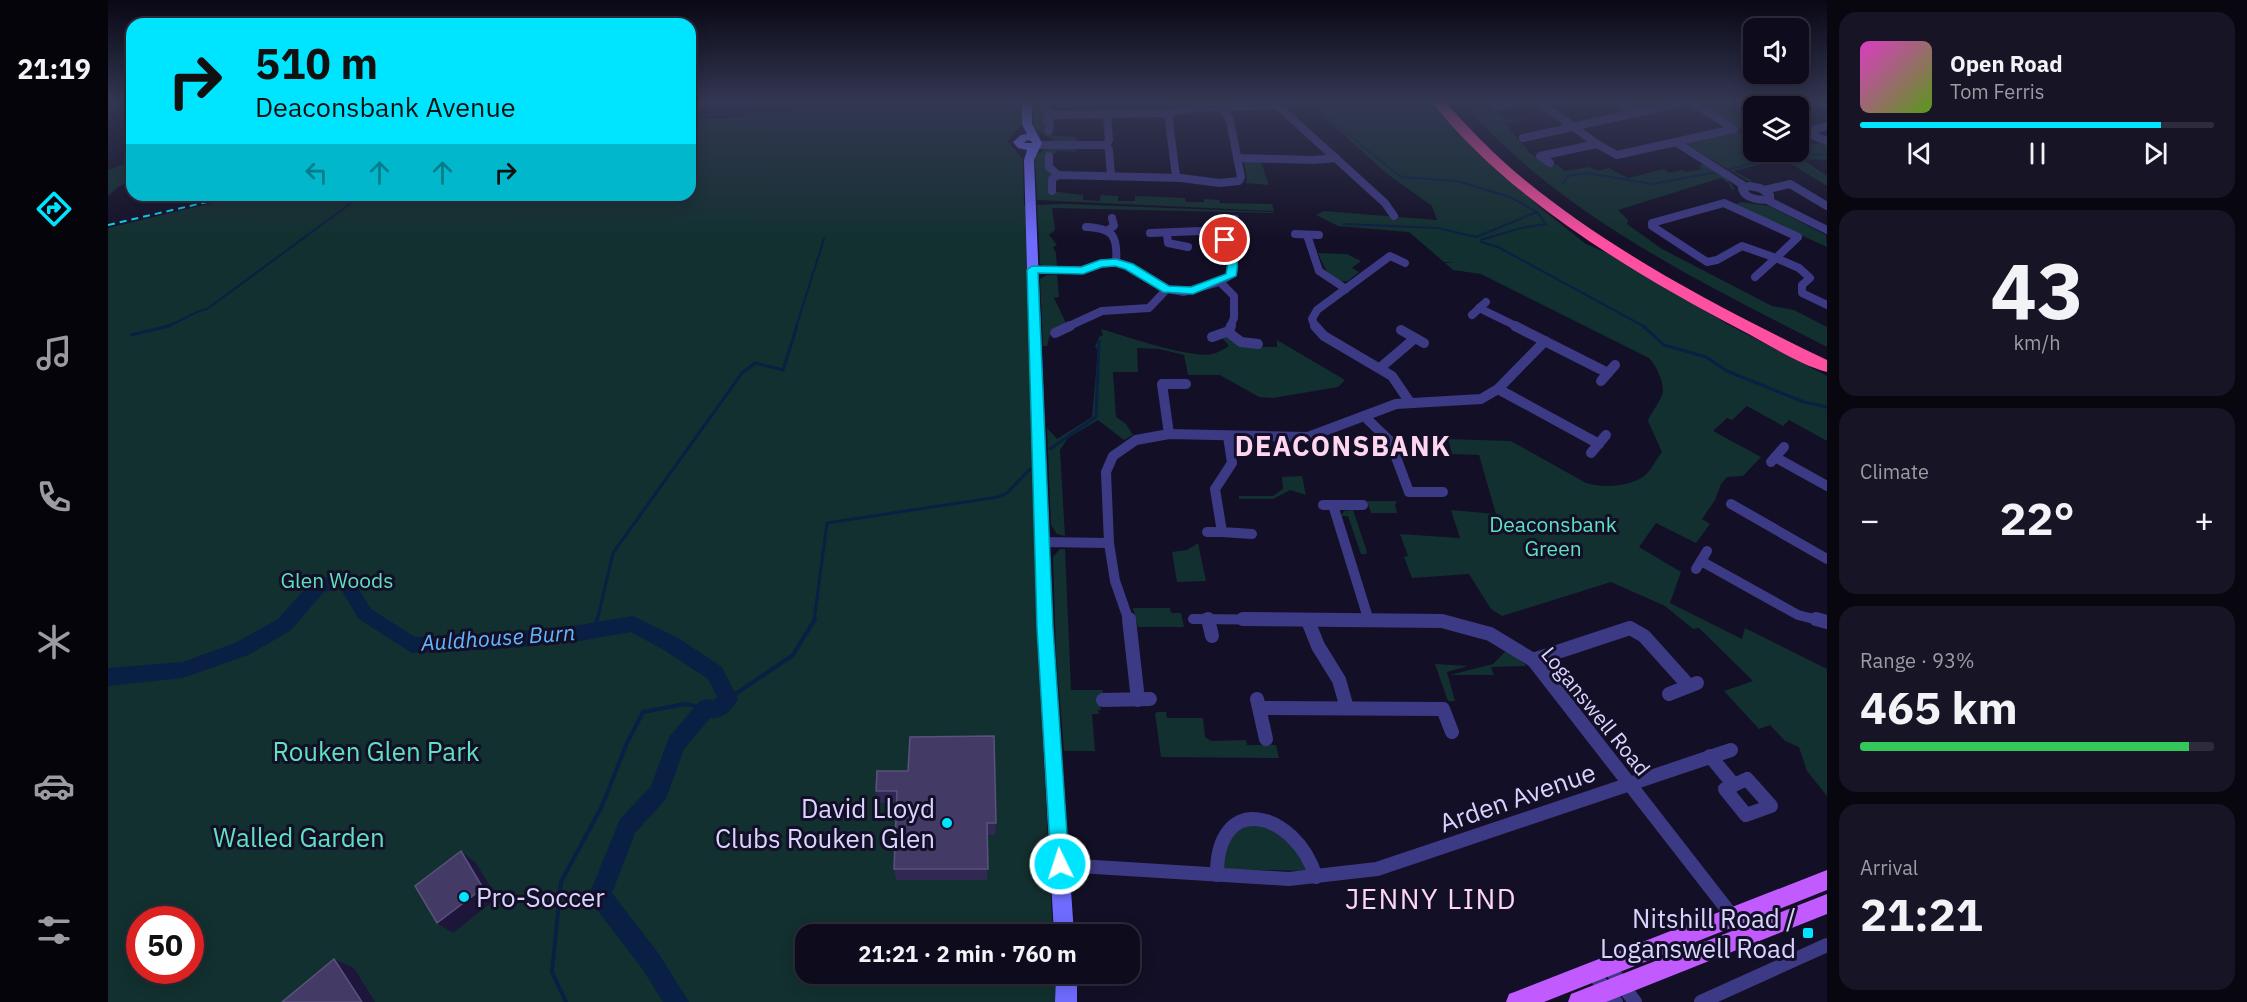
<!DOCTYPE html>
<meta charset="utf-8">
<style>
body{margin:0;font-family:"IBM Plex Sans",sans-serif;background:#171425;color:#f1f3f6;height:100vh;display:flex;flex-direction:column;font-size:22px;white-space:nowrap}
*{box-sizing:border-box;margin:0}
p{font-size:20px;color:#9b9ba3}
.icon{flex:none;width:33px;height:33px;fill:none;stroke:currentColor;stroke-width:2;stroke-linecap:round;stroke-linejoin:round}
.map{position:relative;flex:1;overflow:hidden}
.side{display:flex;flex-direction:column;gap:12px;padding:12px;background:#08060f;width:420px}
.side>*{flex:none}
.top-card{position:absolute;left:18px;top:18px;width:570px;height:183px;border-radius:18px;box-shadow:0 3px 15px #0003,0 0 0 2px #2e2b3b;background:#00e5ff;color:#111;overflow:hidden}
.controls{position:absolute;left:1635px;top:18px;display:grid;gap:12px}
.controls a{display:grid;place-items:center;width:66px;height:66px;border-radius:12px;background:#0e0b1c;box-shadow:0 3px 15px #0003,0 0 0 2px #2e2b3b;font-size:30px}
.speed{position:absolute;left:18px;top:906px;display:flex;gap:12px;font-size:30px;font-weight:700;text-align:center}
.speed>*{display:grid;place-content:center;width:78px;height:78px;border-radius:50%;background:#0e0b1c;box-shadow:0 3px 15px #0003,0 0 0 2px #2e2b3b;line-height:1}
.speed .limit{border:9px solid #d22;background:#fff;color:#111}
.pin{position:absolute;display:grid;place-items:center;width:51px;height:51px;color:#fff;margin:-26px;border:3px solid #fff;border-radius:50%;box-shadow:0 2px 6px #0007}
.me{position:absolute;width:66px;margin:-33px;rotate:356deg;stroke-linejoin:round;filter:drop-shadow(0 0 4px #0008)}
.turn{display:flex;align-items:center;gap:21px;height:126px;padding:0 30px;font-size:27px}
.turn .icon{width:78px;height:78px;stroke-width:2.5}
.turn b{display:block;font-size:42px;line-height:51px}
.lanes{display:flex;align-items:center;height:57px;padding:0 30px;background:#0003;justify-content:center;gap:30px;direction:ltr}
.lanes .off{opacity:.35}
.big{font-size:45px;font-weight:700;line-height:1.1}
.side .card{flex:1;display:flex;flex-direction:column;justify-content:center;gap:9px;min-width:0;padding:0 21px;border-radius:18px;background:#171425}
.side .dial{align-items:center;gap:0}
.dial b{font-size:78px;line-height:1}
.song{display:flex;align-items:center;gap:18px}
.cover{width:72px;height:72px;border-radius:9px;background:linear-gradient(135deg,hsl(310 70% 55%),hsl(90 70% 35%))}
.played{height:6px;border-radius:3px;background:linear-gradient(90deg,#00e5ff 85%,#2e2b3b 85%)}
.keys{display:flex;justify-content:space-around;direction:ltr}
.heat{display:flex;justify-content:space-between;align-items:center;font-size:33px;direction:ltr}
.charge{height:9px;border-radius:4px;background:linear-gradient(90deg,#34c759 93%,#2e2b3b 0)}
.trip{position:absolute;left:687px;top:924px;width:345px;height:60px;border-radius:18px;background:#0e0b1c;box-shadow:0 3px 15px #0003,0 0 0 2px #2e2b3b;font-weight:700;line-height:60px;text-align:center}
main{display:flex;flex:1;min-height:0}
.tabs{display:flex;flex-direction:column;width:108px;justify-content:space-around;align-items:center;background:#06040b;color:#9b9ba3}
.tabs .icon{width:42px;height:42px}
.tabs .on{color:#00e5ff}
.tabs b{font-size:27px;color:#f1f3f6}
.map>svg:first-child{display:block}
.green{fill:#12302f;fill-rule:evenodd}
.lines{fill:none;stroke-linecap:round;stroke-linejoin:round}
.stream-far2{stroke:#0a1f44;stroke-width:2}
.stream-far1{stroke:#0a1f44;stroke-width:3}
.stream{stroke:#0a1f44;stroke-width:4}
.river{fill:#0a1f44;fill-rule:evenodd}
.minor-far2{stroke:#3d3a85;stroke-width:8}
.minor-far1{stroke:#3d3a85;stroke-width:10}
.minor{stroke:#3d3a85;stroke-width:14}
.secondary{fill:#6f6bff;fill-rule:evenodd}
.primary{fill:#c25bff;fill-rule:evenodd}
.motorway{fill:#ff4fa3;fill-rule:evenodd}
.rail{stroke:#00e5ff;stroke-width:2;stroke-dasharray:7 5;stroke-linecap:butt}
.wall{fill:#312854}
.shaded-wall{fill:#1d163a}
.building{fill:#433a66;stroke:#5a527e;stroke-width:1.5}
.route{fill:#00e5ff;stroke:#0095a6;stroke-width:1.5}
.poi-dot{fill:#00e5ff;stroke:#130f26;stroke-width:2}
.labels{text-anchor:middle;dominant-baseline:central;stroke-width:6;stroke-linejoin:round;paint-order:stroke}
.park-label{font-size:21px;fill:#5fe0c0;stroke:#130f26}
.street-label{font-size:21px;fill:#d9d4ff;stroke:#130f26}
.water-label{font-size:22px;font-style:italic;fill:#62b6ff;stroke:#130f26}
.near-park-label{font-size:26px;fill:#5fe0c0;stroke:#130f26}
.near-street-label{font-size:26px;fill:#d9d4ff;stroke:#130f26}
.near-poi-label{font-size:26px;fill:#d9d4ff;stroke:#130f26;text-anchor:end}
.district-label{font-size:27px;font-weight:bold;letter-spacing:1.5px;fill:#ffd6f0;stroke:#130f26}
.near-quarter-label{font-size:28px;letter-spacing:1.5px;fill:#ffd6f0;stroke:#130f26}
</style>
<main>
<nav class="tabs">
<b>21:19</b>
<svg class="icon on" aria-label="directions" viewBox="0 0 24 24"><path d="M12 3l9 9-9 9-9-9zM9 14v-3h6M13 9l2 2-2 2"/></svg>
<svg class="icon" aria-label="music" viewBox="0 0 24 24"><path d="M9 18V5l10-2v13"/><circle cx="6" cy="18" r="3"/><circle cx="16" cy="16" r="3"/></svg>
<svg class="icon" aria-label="phone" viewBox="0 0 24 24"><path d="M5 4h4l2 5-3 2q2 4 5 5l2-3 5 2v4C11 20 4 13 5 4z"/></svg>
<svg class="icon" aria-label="climate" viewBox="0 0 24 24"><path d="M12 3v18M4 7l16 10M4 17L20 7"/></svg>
<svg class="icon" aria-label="car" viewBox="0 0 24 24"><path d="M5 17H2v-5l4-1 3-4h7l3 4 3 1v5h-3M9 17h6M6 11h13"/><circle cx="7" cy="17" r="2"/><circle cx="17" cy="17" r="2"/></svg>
<svg class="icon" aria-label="filters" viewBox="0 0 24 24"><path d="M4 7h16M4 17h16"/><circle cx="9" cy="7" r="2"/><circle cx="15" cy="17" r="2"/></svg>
</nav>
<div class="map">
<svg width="1719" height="1002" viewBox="0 0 1719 1002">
<rect width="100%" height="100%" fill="#130f26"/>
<g class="green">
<path d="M693 101H915L913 125 900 141 915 160 916 205 919 207 928 611 945 934H698V974H947V1002H0V228L137 195H582V120L636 117 639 107 637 105 640 104V112H683ZM32 920H82V970H32Z"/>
<polygon points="924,101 948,101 932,103 941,115 938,132 941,135 968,137 970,142 947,141 926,129"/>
<path d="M1199 101H1323L1363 146 1435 210 1478 244 1499 253 1621 325 1719 376V441L1681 420 1675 426 1639 406 1624 420 1619 418 1605 431 1653 457 1635 476 1619 477 1613 484 1607 500 1594 519 1602 524 1588 543 1548 523 1531 547 1573 572 1562 603 1634 639 1637 628 1719 669V796L1699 771 1691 747 1677 741 1662 725 1651 729 1616 691 1645 681 1591 628 1585 629 1557 606 1503 582 1394 616 1383 609 1361 574 1304 578 1296 557 1300 556 1292 534 1352 538 1343 510 1388 514 1371 455 1344 454 1340 439 1403 441 1478 483C1495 488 1521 487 1536 476 1543 471 1548 459 1554 452L1540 421C1543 412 1551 404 1554 395 1558 385 1548 365 1541 358L1373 274 1345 270 1337 263 1346 262H1336L1301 232 1230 226 1208 215 1216 211 1329 220 1324 206 1278 173Z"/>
<path d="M1353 101 1383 103 1392 110 1388 112 1400 120 1423 117 1398 124 1422 153 1440 166 1448 164 1457 171 1481 167 1491 171 1501 168 1520 178 1556 169 1561 173 1574 170 1579 172 1594 169 1591 166 1596 164 1619 179 1626 188 1625 191 1620 183 1613 178 1510 210 1520 220 1519 224 1554 249 1664 306 1686 310 1719 327V347C1590 281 1449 213 1353 101Z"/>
<polygon points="1587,101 1609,101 1645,123 1645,137"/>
<polygon points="1628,133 1638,133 1645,138 1646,152 1690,152 1691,146 1712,143 1719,145 1719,160 1694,159 1719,176 1719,186 1675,159 1626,171 1646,182 1640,181 1577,144"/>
<polygon points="940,148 971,148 966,152 950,151 947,154 941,154 945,174 939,179 942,182 941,191 975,195 975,200 992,201 993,195 1010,196 1010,201 1027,201 1027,196 1077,198 1078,202 1096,202 1096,199 1111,200 1112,203 1164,204 1166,211 929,200 927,155"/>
<polygon points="24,161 24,181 10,187 0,196 0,170"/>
<polygon points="1136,162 1153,162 1161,185 1137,183 1139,180"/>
<polygon points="1633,202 1661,206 1718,235 1719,247 1627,205"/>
<polygon points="957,204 1166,212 1166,213 944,208 947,230 941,235 949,245 945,247 948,253 949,268 939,268 932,264 929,205"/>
<path d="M1210 253 1239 254 1253 261 1244 268 1251 272 1240 281C1222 283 1216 267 1210 253Z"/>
<polygon points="939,275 949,275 951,297 946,298 959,325 943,330 939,346 935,346 932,279"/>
<path d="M993 329C1017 336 1083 359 1104 354 1110 353 1116 349 1121 346L1114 338 1116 336 1136 347H1169V340L1237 380 1230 387 1165 398 1151 397 1112 375H1080L1076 355 1051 349 1029 348 1030 372H1005L1008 417 1018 424 1025 435 1016 440 990 420 960 438 952 450 957 536 949 534 943 525 939 428 949 439 984 417 990 350 987 347 991 337 995 335Z"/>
<polygon points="1194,476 1198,495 1182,490 1165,499 1131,499 1131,496 1165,496 1175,489 1174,477"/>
<polygon points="1259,501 1289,501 1287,505 1289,513 1263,513"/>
<polygon points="1245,510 1259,552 1258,554 1253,554 1240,516 1233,516 1236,511"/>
<polygon points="1090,543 1098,581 1069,582 1064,552 1079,550"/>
<polygon points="952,549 957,549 963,690 995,690 995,694 991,698 993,710 990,710 991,714 984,714 987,751 956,751 948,653 945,557"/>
<polygon points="1025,608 1062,608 1063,613 1073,613 1076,627 1030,627"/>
<polygon points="1399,650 1419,666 1383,667 1386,675 1342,675 1385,664"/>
<polygon points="1327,664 1360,666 1339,672 1347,701 1340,701"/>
<polygon points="1050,712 1058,712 1059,718 1095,718 1097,737 1103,741 1138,740 1139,745 1168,745 1171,758 1053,757 1047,713"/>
<path d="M1143 825C1179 825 1185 843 1201 871L1113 869C1116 847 1121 832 1143 825Z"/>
</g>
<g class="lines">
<g class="stream-far2">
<polyline points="1206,101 1226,123 1293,177 1349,181 1402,197 1429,212 1438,224 1413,228 1373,240 1373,242 1390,247 1537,327"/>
<polyline points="1619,170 1679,154 1719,155"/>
<polyline points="1455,184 1460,176 1479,173 1544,184 1609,172"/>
<polyline points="1235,224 1330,228 1368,237 1429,212"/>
<path d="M55 327C71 324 83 312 99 309L254 195"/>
<polyline points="688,327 716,239"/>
</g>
<g class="stream-far1">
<polyline points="1535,326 1556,345 1598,357 1619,371 1696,402 1719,407"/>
<polyline points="23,335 61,326"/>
<polyline points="942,449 988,417 991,341"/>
<polyline points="489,621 505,553 634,373 647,363 675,370 689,326"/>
<polyline points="706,621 719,523 890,497 899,493 922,469"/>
</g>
<g class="stream">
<polyline points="487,630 489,619"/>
<polyline points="620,699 685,655 707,619"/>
<polyline points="458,1002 444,972 453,882 494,806 519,743 535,712 577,704 598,708"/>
</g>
<path class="river" d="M236 573 242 575 263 609 307 637 393 633 472 625 525 616 570 638 614 667 630 699C624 710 615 720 602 718L576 749 558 799 527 833 504 893 551 954 581 1002H555L535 970 484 903 481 895 512 819 543 786 561 737 591 702 598 699 605 700 609 697 600 679 556 650 523 632 472 641 393 649 304 653 251 619 232 588 216 592 182 631 140 655 75 678 0 686V668L75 662 127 643 170 619 204 581Z"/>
<g class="minor-far2">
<polyline points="1430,101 1489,144 1509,155 1626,129 1582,101"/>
<polyline points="1510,101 1527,112"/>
<polyline points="1638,101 1645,105 1662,101"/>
<polyline points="1710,101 1719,106"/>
<polyline points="582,103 645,101"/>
<polyline points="936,105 938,111 945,115"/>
<polyline points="1387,106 1411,101"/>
<polyline points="1060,113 1068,176"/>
<polyline points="999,115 1001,140 998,145 1001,150 1003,176"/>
<polyline points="941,131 942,123 939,121 945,115 1062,113 1085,108 1169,105 1277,203 1286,216"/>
<polyline points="1696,132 1719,141"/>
<polyline points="1696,132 1719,126"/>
<polyline points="1415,138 1581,101"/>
<polyline points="1569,143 1638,187"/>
<polyline points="928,145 998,145"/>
<polyline points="941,156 941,167 950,175"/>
<polyline points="1129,158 1206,160 1228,158"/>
<polyline points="1442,163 1432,156 1489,144"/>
<path d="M1641 186 1652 188 1662 195V199C1652 201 1638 199 1634 189Z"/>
<polyline points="1656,190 1682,184 1719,206"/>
<polyline points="944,191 944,179 950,175 1073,178 1112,183 1131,181 1133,177 1122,121 1114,106"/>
<polyline points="1659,200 1719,230"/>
<polygon points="1616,203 1690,237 1668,258 1634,246 1609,260 1599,262 1544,226 1544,223"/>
<path d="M978 227C1005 228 1010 236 1008 262"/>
<polyline points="1000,230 1006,226 1004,218"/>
<polygon points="1110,230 1121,231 1125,236 1120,240 1112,239 1107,234"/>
<polyline points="1121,231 1127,225 1127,219"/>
<polyline points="1042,233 1092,231 1108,233"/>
<polyline points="1059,234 1060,243 1080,247"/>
<polyline points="1187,234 1211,235"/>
<polyline points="1199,235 1211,271 1238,289"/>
<polyline points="1668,258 1691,268 1702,278 1694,285 1694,293 1719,305"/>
<polyline points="924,270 975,270 992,264 1008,262 1021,266 1059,289 1076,292 1112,282 1123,275 1126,263 1117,240"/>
<polyline points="1647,277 1668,258"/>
<polyline points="1112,282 1126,296 1126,318 1122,327"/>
<polyline points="1371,308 1410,327"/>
<polyline points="1364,315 1378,302"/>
<polyline points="959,327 994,311 1041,308 1059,289"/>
<polyline points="1207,327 1204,319 1209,310 1282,256 1297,263"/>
</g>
<g class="minor-far1">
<polyline points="1207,326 1216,336 1284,376 1301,401"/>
<polyline points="1407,326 1500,373"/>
<polyline points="1293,330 1316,343"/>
<polyline points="1120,332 1133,342 1150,344"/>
<polyline points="947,333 962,326"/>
<polyline points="1104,337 1121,331 1123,326"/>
<polyline points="1272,368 1306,339"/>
<polyline points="1493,381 1507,365"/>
<polyline points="1390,389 1491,444"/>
<polyline points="1256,416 1282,441 1301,492 1335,492"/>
<polyline points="1061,434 1054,384 1078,384"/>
<polyline points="1120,436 1124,463 1107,489 1114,532 1144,534"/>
<polyline points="1483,453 1498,435"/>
<polyline points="1667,457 1719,486"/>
<polyline points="1663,462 1676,447"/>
<polyline points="1623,504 1719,559"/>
<polyline points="1215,505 1255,505"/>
<polyline points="1225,505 1261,621"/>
<polyline points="1099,532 1114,532"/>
<polyline points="934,542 1001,543 998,472 1005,456 1028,440 1061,434 1200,437 1288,404 1373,399 1390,389 1437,341"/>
<polyline points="1001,543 1007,581 1021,621"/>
<polyline points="1593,561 1690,615 1714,621"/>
<polyline points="1588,569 1599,551"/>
<polyline points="1085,619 1321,621"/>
</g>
<g class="minor">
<polyline points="1021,619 1030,700"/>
<polyline points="1100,619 1104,636"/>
<polyline points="1135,619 1334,621 1382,634 1425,660 1639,935"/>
<polyline points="1708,619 1719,622"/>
<polyline points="1200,621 1210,646 1231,680 1239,708"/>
<polyline points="1425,660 1522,628 1536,636 1581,686"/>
<polyline points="1561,694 1589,683"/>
<polyline points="1149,699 1158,739"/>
<polyline points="995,700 1042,699"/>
<polyline points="1152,708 1335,709 1344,732"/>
<polyline points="1602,756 1626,785"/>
<polygon points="1639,779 1663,806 1638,815 1617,789"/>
<polyline points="971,866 1181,879 1269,869 1623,750"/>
<path d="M1109 875C1108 791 1187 810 1208 877"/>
<polyline points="1500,966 1527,1002"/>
<polyline points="1484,972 1508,1002"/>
<polyline points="1593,1002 1719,945"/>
</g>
<g class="secondary">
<path d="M914 101H924V124L934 143 926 160 945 628 966 934H946L929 628 916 160 919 150 910 148 905 142 913 135 919 134 914 124ZM919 140 923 141 924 143H916Z"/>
<polygon points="948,974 969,974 969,1002 947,1002"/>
</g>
<g class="primary">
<polygon points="1719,870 1719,890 1436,1002 1398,1002 1401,994 1409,991"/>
<polygon points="1719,894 1719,914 1498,1002 1460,1002 1463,994"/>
</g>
<path class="motorway" d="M1323 101H1336C1362 129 1388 157 1418 181 1509 255 1614 309 1719 360V372C1690 364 1660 344 1633 330 1526 274 1399 198 1323 101Z"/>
<polyline class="rail" points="0,225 129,195"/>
</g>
<polygon class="wall" points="769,771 888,823 887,835 880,835 879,880 788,880 786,869 789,803 770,803 768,791"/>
<g class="shaded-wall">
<polygon points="353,851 368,863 389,898 345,933 329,923"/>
<polygon points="226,959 246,968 267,1002 254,1002"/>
</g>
<g class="building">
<polygon points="886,736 888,823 879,823 880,869 786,869 789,791 768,791 769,771 800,771 802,737"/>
<polygon points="353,851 375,888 329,923 307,886"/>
<polygon points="226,959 254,1002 174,1002"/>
</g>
<linearGradient id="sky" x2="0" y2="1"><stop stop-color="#0a0815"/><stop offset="0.42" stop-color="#333752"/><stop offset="1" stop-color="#333752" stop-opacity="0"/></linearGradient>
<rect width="1719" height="241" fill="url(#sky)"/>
<path class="route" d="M1117 237C1129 243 1131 264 1128 276L1085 294 1055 292 1017 269 1007 266 994 267 975 274 930 273 945 628 961 864 959 870 952 873 946 870 943 864 929 628 919 270 924 266 973 267 992 260 1008 259 1025 264 1061 286 1083 287 1118 274 1120 263 1112 240Z"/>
<g class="poi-dot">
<circle cx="839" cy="823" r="6"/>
<circle cx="356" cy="897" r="6"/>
<rect x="1694" y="927" width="12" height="12" rx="3"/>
</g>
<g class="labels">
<g class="park-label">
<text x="1445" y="524">Deaconsbank<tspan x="1445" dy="24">Green</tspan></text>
<text x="229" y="580">Glen Woods</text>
</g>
<g class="street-label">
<text transform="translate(1488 711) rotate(51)">Loganswell Road</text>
</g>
<g class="water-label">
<text transform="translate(390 637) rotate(-4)">Auldhouse Burn</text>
</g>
<g class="near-park-label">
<text x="268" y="751">Rouken Glen Park</text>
<text x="191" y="837">Walled Garden</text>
</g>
<g class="near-street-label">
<text transform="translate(1409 797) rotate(-19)">Arden Avenue</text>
</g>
<g class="near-poi-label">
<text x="827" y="808">David Lloyd<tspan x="827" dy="30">Clubs Rouken Glen</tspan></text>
<text x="368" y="897" text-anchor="start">Pro-Soccer</text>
<text x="1688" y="918">Nitshill Road /<tspan x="1688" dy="30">Loganswell Road</tspan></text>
</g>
<g class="district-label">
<text x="1235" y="445">DEACONSBANK</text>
</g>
<g class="near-quarter-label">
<text x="1323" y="898">JENNY LIND</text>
</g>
</g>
</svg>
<div class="controls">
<a><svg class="icon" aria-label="sound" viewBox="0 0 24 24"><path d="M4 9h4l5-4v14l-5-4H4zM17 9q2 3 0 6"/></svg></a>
<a><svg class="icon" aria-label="layers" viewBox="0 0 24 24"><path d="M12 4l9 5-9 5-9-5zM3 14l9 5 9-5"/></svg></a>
</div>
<div class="speed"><div class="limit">50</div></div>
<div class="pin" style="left:1117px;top:240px;background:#d93025"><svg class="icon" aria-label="arrive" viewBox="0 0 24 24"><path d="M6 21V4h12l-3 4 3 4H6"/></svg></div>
<svg class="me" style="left:952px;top:864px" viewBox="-20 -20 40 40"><circle r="17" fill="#00e5ff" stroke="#fff" stroke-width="3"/><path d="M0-11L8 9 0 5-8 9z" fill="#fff"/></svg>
<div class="trip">21:21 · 2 min · 760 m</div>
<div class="top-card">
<div class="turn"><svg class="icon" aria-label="right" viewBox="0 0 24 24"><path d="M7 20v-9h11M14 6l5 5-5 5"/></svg><div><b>510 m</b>Deaconsbank Avenue</div></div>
<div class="lanes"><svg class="icon off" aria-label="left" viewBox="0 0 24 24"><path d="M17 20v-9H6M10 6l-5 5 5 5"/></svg><svg class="icon off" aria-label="ahead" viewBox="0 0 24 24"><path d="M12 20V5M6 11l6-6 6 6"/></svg><svg class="icon off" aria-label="ahead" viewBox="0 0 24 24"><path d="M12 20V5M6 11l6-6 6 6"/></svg><svg class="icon" aria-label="right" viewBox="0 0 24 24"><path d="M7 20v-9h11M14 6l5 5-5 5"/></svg></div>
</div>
</div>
<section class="side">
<div class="card">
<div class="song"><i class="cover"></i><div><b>Open Road</b><p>Tom Ferris</p></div></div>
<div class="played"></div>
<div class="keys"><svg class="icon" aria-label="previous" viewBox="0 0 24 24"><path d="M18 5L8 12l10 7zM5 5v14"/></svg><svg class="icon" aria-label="pause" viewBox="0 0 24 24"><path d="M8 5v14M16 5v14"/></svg><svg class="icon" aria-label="next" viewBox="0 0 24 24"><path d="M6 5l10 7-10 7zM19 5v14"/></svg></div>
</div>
<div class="card dial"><b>43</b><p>km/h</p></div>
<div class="card"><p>Climate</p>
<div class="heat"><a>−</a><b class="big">22°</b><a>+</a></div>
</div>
<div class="card"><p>Range · 93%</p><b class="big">465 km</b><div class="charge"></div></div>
<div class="card"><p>Arrival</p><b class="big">21:21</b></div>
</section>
</main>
